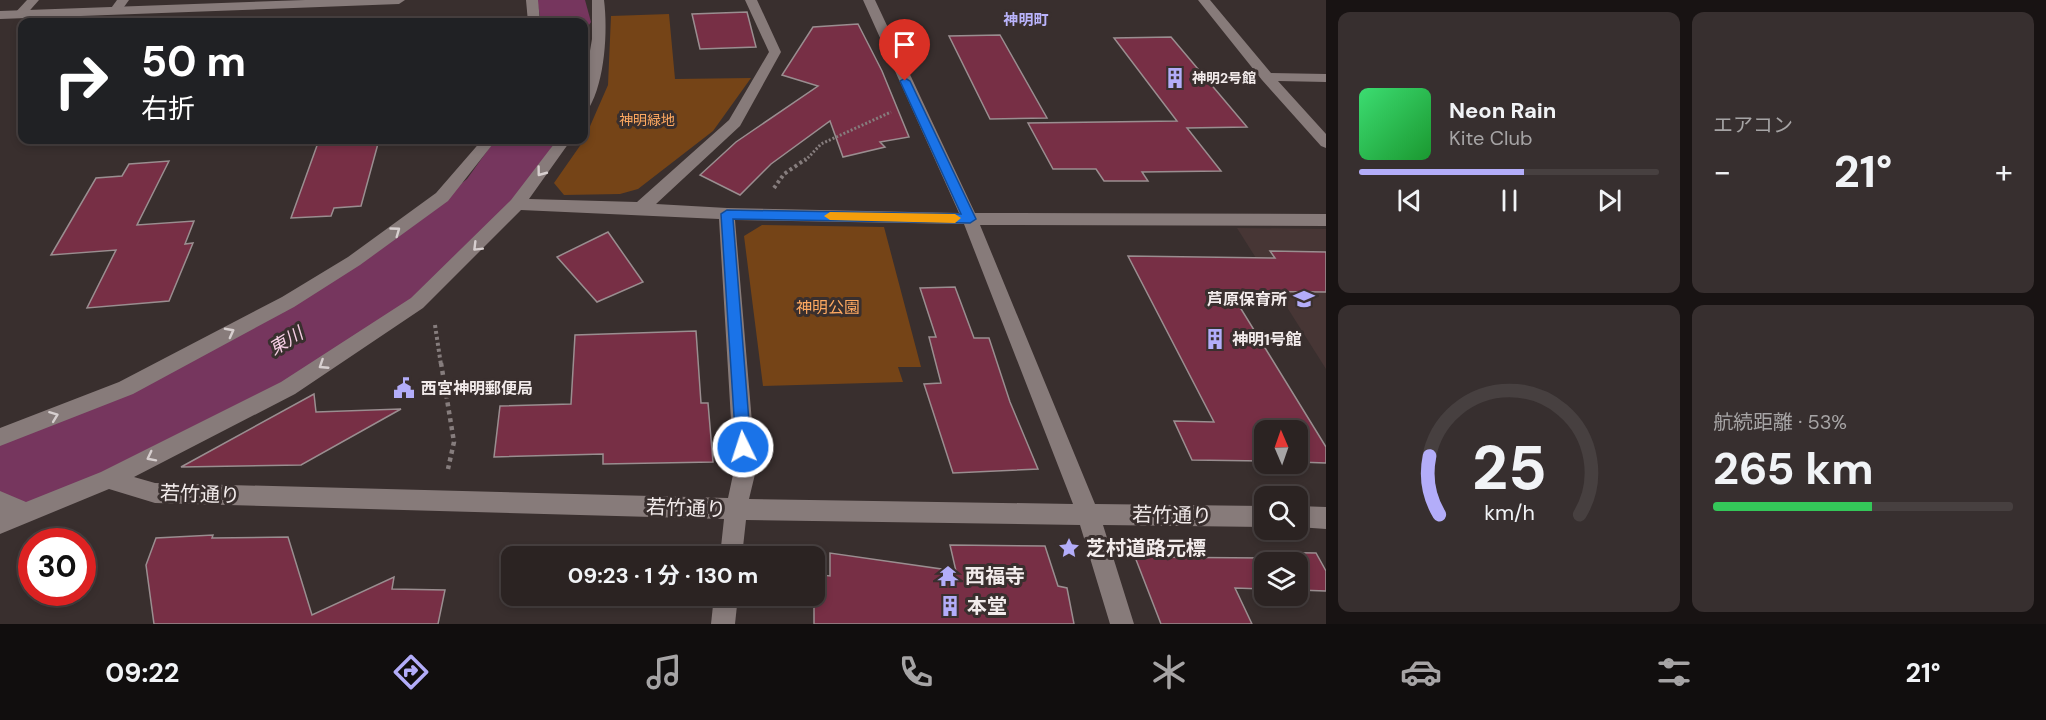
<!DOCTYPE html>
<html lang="ja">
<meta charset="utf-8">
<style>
body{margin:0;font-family:"DM Sans","Noto Sans JP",sans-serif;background:#372f2f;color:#f1f3f6;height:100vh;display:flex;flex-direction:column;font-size:22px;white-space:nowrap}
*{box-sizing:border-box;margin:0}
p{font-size:20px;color:#a6a4a5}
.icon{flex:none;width:33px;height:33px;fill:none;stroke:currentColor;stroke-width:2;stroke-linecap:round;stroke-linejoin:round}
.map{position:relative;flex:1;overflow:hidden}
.panel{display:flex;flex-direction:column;gap:12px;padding:12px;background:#181313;width:720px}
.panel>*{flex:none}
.banner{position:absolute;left:18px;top:18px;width:570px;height:126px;border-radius:12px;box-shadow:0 3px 9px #0003,0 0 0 2px #474040;background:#202124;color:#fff;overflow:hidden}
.needle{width:39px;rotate:358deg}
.tools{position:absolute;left:1254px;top:420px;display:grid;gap:12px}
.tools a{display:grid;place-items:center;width:54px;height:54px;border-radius:12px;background:#2b2322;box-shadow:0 3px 9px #0003,0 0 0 2px #474040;font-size:30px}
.speed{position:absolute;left:18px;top:528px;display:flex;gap:12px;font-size:30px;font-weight:700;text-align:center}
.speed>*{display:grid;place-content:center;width:78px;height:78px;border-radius:50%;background:#2b2322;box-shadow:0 3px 9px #0003,0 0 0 2px #474040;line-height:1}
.speed .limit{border:9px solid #d22;background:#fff;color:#111}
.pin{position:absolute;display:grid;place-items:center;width:51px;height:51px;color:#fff;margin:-62px -26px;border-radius:50% 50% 50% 0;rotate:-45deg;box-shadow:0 0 6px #0007}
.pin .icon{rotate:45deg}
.me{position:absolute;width:66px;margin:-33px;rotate:356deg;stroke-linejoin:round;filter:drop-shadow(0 0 4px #0008)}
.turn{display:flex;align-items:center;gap:21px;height:126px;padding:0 24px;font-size:27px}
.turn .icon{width:78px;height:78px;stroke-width:2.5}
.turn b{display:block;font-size:42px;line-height:51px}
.big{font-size:45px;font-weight:700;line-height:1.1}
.panel .widget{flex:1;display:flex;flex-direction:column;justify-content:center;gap:9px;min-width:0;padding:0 21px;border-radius:12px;background:#372f2f}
.panel .dial{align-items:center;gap:0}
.dial svg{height:156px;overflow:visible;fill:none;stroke:#474040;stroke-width:7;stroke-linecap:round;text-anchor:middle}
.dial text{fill:#f1f3f6;stroke:none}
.song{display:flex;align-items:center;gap:18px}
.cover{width:72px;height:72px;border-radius:9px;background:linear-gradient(135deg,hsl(140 70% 55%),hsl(130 70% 35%))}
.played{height:6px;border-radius:3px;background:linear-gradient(90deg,#b3adf9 55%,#474040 55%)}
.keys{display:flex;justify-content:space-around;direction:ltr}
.heat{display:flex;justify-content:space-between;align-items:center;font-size:33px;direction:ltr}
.charge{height:9px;border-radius:4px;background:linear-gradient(90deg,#34c759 53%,#474040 0)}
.panel .tiles{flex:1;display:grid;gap:12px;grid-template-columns:repeat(2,1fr)}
.trip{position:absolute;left:501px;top:546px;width:324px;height:60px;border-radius:12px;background:#2b2322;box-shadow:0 3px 9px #0003,0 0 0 2px #474040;font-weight:700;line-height:60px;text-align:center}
.tab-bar{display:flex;height:96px;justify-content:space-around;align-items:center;background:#110e0e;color:#a6a4a5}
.tab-bar .icon{width:42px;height:42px}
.tab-bar .active{color:#b3adf9}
.tab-bar b{font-size:27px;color:#f1f3f6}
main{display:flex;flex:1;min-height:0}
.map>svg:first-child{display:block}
.built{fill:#473635}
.green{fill:#754417}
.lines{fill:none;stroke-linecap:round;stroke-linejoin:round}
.river{fill:#76365e;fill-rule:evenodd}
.building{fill:#772f45;stroke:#9a8e90;stroke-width:1.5}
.path-far2{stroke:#867d7d;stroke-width:3;stroke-dasharray:2 2;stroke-linecap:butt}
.path-far1{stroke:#867d7d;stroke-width:4;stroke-dasharray:3 3;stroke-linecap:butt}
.path{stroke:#867d7d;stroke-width:4.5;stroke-dasharray:4 4;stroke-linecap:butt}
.minor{fill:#877b7a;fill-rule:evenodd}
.tertiary{fill:#877b7a;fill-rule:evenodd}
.oneway{stroke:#d7cfcf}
.route{fill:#1a73e8;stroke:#114b97;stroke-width:1.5}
.slow{fill:#f59e0b}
.labels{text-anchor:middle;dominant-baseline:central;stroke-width:6;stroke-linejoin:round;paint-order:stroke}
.far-poi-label{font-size:14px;font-weight:bold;fill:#f2ebeb;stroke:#392f2e;text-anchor:start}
.far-park-label{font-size:14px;fill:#fea961;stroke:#392f2e}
.far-neighbourhood-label{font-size:15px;font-weight:bold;fill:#bab4fc;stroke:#392f2e}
.poi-label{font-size:16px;font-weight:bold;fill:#f2ebeb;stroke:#392f2e;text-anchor:start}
.park-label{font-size:16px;fill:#fea961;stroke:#392f2e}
.water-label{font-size:18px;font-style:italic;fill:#f7cfe5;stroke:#392f2e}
.near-street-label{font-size:20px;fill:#f2ebeb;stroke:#392f2e}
.near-poi-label{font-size:20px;font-weight:bold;fill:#f2ebeb;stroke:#392f2e;text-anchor:start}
</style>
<main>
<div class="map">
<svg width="1326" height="624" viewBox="0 0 1326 624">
<rect width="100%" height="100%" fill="#392f2e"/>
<polygon class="built" points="1237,228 1326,229 1326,369"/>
<g class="green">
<polygon points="669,14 675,79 751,78 713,131 638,189 620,194 564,195 554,183 584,140 608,85 611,16"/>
<polygon points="762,225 884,227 921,367 898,367 903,382 763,386 744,236"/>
</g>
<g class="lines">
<g class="river">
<polygon points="537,0 585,0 591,22 584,33 584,22 541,22"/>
<polygon points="495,140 556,140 513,211 411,301 215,426 0,516 0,434 157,376 359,263 467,179"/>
</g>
</g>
<g class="building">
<polygon points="747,12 756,47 700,49 692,14"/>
<polygon points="858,24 882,71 909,137 880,142 885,147 843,157 830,121 771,164 740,195 700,175 736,142 818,86 782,75 813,27"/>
<polygon points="1000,35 1047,118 990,119 949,36"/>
<polygon points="1171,37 1247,127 1187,128 1221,171 1142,172 1148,181 1104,181 1096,169 1053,169 1028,123 1177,121 1114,38"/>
<polygon points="319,140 379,140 361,206 334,208 331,216 291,218"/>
<polygon points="169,161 137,225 194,221 185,244 193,243 169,301 87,308 116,250 51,255 96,178 122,176 129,164"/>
<polygon points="608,232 643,282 597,302 557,257"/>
<polygon points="1270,251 1326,252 1326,292 1230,291 1326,447 1326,463 1298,462 1298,430 1264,430 1264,461 1192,460 1174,421 1214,422 1128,256 1275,258"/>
<polygon points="955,287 974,338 989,338 1010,402 1038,469 953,473 924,384 941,383 929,337 936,337 920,288"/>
<polygon points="696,331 701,403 708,403 713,462 603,464 603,454 494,457 500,406 571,404 575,335"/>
<polygon points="314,394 316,412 401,409 301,465 181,467"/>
<polygon points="213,535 212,538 288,537 312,615 394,577 392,589 445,590 438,624 154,624 146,565 156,538"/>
<polygon points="950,545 1045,546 1058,586 1067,588 1074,624 814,624 814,574 830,576 830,553 956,571"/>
<polygon points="1262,552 1316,553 1326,571 1326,591 1298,590 1298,562 1264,562 1264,589 1235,588 1252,624 1161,624 1135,557 1265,558"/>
</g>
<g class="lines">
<polyline class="path-far2" points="805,161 821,144 891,112"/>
<g class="path-far1">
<polyline points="774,188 784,174 806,159"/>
<polyline points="435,325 441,365"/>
</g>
<polyline class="path" points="441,363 454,442 448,469"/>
<g class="minor">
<polygon points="27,0 39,0 24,17 16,17 14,14"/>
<polygon points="117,0 129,0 119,14 111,14 109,11"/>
<polygon points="526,0 538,0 540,22 528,22"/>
<path d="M592 0H604C608 31 605 81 589 108L584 109V86L592 39Z"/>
<path d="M745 0H757L781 52 740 126 656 204 727 208 959 213 863 0H875L975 213 1326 214V226L980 225 1095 504 1264 506V527L1103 525 1134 624H1110L1080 525 746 520 742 556H720L724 519 155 503 109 489 0 534V491L26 502 101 472 281 382 411 298 511 200 557 140H571L529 199 637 202 729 120 769 52ZM521 210 719 219 734 470 728 498 155 483 134 477 295 394 423 308ZM735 220 964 224 1073 504 749 499 756 470Z"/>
<polygon points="1198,0 1210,0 1271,73 1326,74 1326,82 1278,81 1326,134 1326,148 1321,146 1262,80"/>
<polygon points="482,140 496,140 448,201 360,265 294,307 133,394 0,446 0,428 119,382 282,297 348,257 436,193"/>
<polygon points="1298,506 1326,507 1326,529 1298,527"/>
<polygon points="714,596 738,596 735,624 711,624"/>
</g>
<polygon class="tertiary" points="305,0 405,0 399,4 0,19 0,11"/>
</g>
<defs><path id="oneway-chevron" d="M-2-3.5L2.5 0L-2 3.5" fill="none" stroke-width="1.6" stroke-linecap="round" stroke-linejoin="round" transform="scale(1.5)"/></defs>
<g class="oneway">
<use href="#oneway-chevron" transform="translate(541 172) rotate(127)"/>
<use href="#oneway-chevron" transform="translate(396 231) rotate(-36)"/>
<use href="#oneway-chevron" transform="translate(477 247) rotate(135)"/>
<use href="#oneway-chevron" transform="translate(230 332) rotate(-28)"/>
<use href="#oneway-chevron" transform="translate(323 365) rotate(147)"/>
<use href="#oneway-chevron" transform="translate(54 416) rotate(-21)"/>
<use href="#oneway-chevron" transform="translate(151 457) rotate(153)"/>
</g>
<polygon class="route" points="905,78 910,81 976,219 970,223 733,219 751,447 749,452 743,454 738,452 736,447 721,214 727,210 961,214 900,81"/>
<polygon class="slow" points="830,212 955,214 961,218 955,223 830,220 824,216"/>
<defs>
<symbol id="building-bare" viewBox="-9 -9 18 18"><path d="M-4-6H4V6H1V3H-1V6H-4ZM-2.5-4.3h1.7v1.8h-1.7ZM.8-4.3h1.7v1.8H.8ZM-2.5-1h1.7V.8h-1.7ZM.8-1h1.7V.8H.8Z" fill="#b3adf9" stroke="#392f2e" stroke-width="2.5" paint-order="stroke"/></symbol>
<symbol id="school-bare" viewBox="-9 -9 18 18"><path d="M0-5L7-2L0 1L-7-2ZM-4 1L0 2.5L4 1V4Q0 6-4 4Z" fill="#b3adf9" stroke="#392f2e" stroke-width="2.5" paint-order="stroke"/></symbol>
<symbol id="civic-bare" viewBox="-9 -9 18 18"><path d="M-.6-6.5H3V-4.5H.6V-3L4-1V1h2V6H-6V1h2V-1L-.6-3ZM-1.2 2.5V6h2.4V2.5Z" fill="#b3adf9" stroke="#392f2e" stroke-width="2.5" paint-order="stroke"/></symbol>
<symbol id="sight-bare" viewBox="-9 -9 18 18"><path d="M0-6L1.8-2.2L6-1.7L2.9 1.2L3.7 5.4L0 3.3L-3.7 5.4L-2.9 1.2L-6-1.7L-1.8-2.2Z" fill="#b3adf9" stroke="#392f2e" stroke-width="2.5" paint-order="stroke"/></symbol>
<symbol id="temple-bare" viewBox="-9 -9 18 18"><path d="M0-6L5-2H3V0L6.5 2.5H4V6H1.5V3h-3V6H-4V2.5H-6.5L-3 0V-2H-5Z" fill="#b3adf9" stroke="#392f2e" stroke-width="2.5" paint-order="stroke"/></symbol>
</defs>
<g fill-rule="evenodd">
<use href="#building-bare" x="1160" y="63" width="30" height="30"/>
<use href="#school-bare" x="1289" y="284" width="30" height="30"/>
<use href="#building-bare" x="1200" y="324" width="30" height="30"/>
<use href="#civic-bare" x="389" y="373" width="30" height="30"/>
<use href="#sight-bare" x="1054" y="533" width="30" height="30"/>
<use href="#temple-bare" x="933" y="561" width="30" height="30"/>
<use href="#building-bare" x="935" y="591" width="30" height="30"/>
</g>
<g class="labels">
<g class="far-poi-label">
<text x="1192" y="78">神明2号館</text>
</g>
<g class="far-park-label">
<text x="647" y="120">神明緑地</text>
</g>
<g class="far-neighbourhood-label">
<text x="1026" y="20">神明町</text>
</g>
<g class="poi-label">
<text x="1287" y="299" text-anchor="end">芦原保育所</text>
<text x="1232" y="339">神明1号館</text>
<text x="421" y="388">西宮神明郵便局</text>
</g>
<g class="park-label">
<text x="828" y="307">神明公園</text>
</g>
<g class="water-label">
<text transform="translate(286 341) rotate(-31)">東川</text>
</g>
<g class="near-street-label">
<text transform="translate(200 494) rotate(2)">若竹通り</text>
<text transform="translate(686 508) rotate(2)">若竹通り</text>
<text transform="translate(1172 515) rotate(1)">若竹通り</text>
</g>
<g class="near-poi-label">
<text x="1086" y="548">芝村道路元標</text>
<text x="965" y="576">西福寺</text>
<text x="967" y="606">本堂</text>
</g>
</g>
</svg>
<div class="tools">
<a><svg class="needle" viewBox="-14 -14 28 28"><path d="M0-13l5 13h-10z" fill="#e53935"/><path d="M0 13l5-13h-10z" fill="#a6a4a5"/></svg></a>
<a><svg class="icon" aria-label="search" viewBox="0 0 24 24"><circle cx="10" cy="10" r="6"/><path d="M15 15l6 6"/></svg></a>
<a><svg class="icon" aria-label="layers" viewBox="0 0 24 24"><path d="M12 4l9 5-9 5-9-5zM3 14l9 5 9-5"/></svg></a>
</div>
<div class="speed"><div class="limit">30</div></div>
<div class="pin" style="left:905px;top:81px;background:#d93025"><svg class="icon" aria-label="arrive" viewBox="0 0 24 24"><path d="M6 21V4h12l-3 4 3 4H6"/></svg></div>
<svg class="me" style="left:743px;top:447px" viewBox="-20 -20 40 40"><circle r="17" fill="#1a73e8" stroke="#fff" stroke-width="3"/><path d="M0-11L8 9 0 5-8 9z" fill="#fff"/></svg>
<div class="trip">09:23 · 1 分 · 130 m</div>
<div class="banner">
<div class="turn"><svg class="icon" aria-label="right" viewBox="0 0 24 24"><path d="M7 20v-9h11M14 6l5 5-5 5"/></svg><div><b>50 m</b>右折</div></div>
</div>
</div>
<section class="panel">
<div class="tiles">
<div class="widget">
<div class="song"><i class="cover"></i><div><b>Neon Rain</b><p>Kite Club</p></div></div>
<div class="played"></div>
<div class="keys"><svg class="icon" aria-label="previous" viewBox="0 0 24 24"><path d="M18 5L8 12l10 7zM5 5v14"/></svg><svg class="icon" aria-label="pause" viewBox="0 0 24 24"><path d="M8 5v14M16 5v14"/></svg><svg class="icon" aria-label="next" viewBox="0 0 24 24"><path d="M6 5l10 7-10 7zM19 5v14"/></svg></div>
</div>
<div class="widget"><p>エアコン</p>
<div class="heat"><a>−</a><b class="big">21°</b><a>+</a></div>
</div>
<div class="widget dial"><svg viewBox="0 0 100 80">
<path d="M14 69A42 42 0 1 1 86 69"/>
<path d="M14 69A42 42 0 0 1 9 39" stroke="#b3adf9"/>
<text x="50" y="56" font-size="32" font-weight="700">25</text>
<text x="50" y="72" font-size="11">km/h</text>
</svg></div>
<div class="widget"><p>航続距離 · 53%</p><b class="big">265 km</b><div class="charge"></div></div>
</div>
</section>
</main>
<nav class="tab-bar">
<b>09:22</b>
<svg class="icon active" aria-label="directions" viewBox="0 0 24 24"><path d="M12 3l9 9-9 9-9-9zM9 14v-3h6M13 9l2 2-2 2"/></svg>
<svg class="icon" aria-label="music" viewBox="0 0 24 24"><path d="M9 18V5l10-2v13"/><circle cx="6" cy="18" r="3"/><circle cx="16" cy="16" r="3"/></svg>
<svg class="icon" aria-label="phone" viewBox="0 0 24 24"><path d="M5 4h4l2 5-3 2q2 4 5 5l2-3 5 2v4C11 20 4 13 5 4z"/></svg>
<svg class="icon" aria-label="climate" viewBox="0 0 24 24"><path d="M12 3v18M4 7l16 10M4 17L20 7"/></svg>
<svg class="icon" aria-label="car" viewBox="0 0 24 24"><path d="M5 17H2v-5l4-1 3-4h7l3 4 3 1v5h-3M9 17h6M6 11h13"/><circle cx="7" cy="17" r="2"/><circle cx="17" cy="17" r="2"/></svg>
<svg class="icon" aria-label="filters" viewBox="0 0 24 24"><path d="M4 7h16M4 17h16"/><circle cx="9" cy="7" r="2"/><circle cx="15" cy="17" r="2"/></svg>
<b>21°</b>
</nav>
